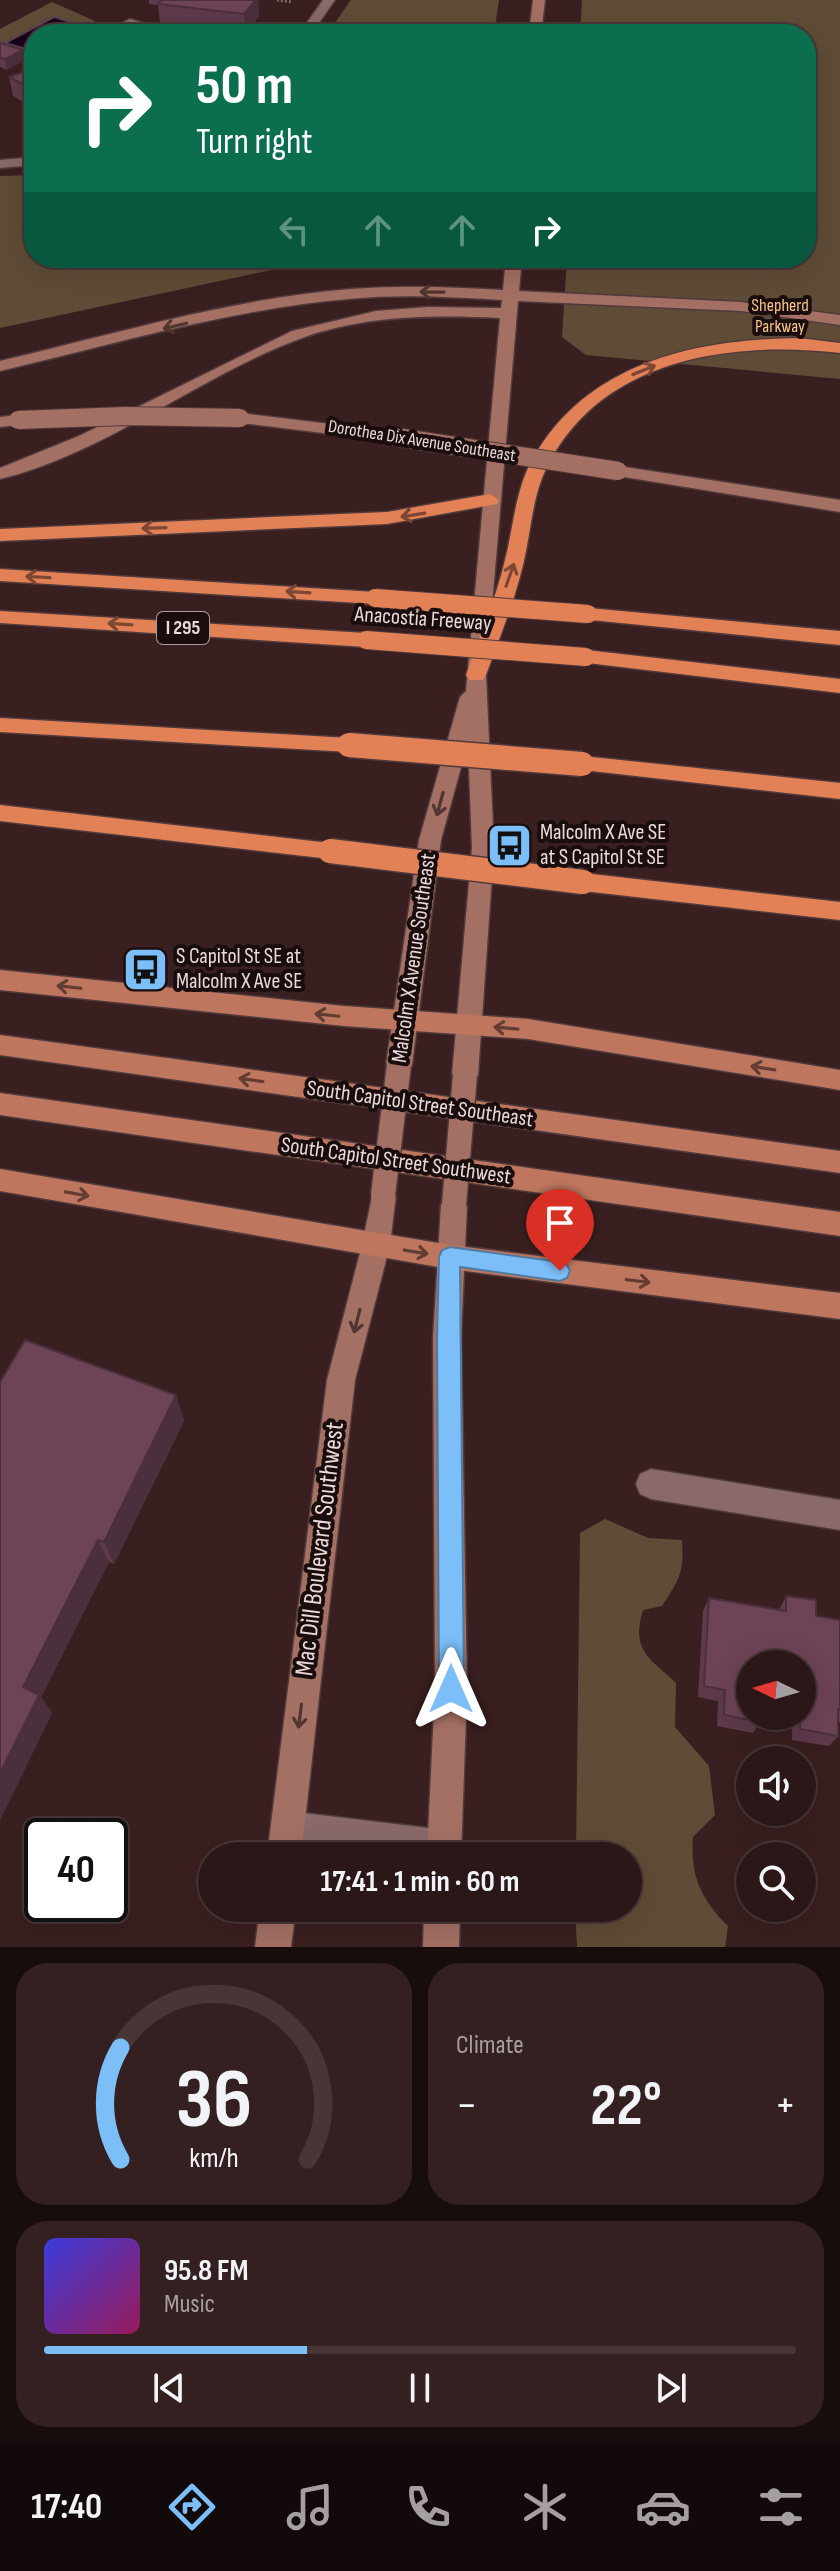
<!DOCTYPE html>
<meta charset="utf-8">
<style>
body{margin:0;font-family:"Sofia Sans Condensed",sans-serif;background:#342021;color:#f1f3f6;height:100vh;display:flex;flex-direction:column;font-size:30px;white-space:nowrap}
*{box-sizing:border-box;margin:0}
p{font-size:26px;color:#a69fa2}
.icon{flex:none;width:44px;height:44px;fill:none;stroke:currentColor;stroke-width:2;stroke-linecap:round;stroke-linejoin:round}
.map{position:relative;height:1947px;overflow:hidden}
.panel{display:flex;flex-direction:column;gap:16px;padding:16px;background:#180d0d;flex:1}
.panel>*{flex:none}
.hud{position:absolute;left:24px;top:24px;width:792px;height:244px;border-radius:32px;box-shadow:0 8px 32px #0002,0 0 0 2px #483637;background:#0b6e4f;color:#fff;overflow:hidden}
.needle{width:52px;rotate:275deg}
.tools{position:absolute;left:736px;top:1650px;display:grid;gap:16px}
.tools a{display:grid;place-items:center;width:80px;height:80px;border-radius:50%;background:#2c1718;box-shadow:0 8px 32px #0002,0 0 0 2px #483637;font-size:40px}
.speed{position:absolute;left:24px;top:1818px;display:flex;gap:16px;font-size:40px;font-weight:700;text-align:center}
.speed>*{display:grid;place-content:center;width:104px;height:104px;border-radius:50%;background:#2c1718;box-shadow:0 8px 32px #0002,0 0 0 2px #483637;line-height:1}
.speed .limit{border:4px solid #111;border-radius:12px;background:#fff;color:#111}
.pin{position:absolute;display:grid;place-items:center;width:68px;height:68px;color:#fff;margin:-82px -34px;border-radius:50% 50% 50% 0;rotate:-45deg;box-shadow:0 0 8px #0007}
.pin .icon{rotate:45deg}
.me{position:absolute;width:88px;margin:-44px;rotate:0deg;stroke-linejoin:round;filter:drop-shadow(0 0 6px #0008)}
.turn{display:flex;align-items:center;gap:28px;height:168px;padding:0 40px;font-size:36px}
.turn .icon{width:104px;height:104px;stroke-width:2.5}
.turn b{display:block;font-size:56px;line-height:68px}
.lanes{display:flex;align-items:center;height:76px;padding:0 40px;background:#0003;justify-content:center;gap:40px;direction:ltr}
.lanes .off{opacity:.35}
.big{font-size:60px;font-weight:700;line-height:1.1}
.panel .card{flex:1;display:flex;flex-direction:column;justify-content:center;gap:12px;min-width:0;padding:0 28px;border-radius:32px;background:#342021}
.panel .dial{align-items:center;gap:0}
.dial svg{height:208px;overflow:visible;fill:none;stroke:#483637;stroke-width:7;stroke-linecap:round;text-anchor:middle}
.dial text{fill:#f1f3f6;stroke:none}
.song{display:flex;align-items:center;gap:24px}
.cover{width:96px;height:96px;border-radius:12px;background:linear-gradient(135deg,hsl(240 70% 55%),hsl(330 70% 35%))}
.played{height:8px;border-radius:4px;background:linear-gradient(90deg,#7bbef8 35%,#483637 35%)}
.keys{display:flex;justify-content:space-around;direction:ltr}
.heat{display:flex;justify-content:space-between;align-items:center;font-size:44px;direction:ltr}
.panel .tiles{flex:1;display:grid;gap:16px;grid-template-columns:1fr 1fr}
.card:last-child{grid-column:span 2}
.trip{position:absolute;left:198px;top:1842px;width:444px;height:80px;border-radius:40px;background:#2c1718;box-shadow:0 8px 32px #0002,0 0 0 2px #483637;font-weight:700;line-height:80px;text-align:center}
.tab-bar{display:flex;height:128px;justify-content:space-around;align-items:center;background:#12090a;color:#a69fa2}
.tab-bar .icon{width:56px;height:56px}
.tab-bar .selected{color:#7bbef8}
.tab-bar b{font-size:36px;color:#f1f3f6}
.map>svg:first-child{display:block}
.green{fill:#5f4c36}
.water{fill:#1a021c;stroke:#594254;stroke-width:2}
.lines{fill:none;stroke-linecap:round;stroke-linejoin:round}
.lane-casing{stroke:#513a3b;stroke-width:3}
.street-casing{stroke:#513a3b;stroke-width:3}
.secondary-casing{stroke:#513a3b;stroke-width:3}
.primary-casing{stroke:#513a3b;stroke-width:3}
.highway-casing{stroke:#513a3b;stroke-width:3}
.path{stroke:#7c6464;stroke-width:3;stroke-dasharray:2 2;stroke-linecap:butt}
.lane{fill:#89696a;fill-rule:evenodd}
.street{fill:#89696a;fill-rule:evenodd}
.secondary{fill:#a47064;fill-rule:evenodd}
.primary{fill:#be775e;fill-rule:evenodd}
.highway{fill:#e28156;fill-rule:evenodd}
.secondary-bridge-far1-casing{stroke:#513a3b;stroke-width:20;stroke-linecap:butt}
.secondary-bridge-casing{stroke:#513a3b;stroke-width:27;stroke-linecap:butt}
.highway-bridge-far1-casing{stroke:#513a3b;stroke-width:20;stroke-linecap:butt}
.highway-bridge-casing{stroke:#513a3b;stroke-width:27;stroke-linecap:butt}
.secondary-bridge-far1{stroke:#a47064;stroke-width:18}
.secondary-bridge{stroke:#a47064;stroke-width:24}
.highway-bridge-far1{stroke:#e28156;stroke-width:18}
.highway-bridge{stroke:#e28156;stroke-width:24}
.wall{fill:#5e3a4a}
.shaded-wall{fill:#4c2f3c}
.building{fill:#6d4356;stroke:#4c2f3c;stroke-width:2}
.oneway{stroke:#513530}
.oneway2{stroke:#7e4732}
.oneway3{stroke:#633d31}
.route{fill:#7bbef8;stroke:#507ca1;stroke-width:2}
.labels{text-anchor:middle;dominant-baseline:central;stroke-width:8;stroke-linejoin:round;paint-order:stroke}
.far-park-label{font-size:18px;fill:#f7c48a;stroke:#190d0d}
.far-street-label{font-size:18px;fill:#ebd8d8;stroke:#190d0d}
.shield{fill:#190d0d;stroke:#ac9b9b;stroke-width:2}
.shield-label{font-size:20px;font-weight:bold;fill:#ebd8d8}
.street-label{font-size:22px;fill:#ebd8d8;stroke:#190d0d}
.poi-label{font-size:22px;fill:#ebd8d8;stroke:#190d0d;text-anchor:start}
.near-street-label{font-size:26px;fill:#ebd8d8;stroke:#190d0d}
</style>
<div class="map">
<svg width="840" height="1947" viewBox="0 0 840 1947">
<rect width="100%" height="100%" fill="#3a1f20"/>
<g class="green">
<polygon points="351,0 499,0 494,34 327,34"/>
<polygon points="582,0 840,0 840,379 586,355 562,337 567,258 806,258 806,34 580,34"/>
<polygon points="52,2 95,21 71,34 34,34 34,55 25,60 0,52 0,29"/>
<polygon points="34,175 34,258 327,258 0,328 0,176"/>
<path d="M605 1519 648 1538 682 1540C684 1573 680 1578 662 1606L643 1610C631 1650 648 1657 676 1683L675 1727 709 1766 715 1815 693 1837C690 1876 701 1899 728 1926L725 1947H577L575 1908H628V1856H576L580 1533Z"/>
</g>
<polygon class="water" points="54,17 74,23 53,34 34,34 34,44 26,49 5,43"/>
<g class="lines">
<defs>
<g id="lane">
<polygon points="130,19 169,31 171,34 154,34 126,24 124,22"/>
<polygon points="287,1811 445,1830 456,1835 461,1846 457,1856 398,1856 287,1843 276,1838 271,1827 276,1816"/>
</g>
<g id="street">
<polygon points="323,0 335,0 311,34 299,34"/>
<polygon points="34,157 34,165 0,168 0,160"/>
<polygon points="651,1469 840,1500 840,1530 651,1499 640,1494 636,1484 640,1474"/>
</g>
<g id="secondary">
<polygon points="533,0 545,0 541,34 529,34"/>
<path d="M506 258H522L519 291 741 302 840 315V325L741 311 518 301 486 675 494 848 478 1075 474 1082 465 1085 456 1082 452 1075 472 848 468 742 441 840 412 1065 408 1072 399 1075 390 1072 386 1065 419 840 460 697 466 691 500 318C434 315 366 315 302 338 198 376 109 452 0 479V468L79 436 292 331 376 311 428 307 501 308 502 300C451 297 400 294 349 299 231 309 115 344 0 371V361C115 334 233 298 351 289 402 285 453 287 503 290Z"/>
<polygon points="240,413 396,432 405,437 396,442 234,422 231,418"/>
<polygon points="18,415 24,416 27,420 24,424 0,427 0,417"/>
<polygon points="618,466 840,500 840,512 612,475 609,471"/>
<polygon points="383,1183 392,1187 396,1195 390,1245 355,1380 301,1856 267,1856 327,1380 362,1245 374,1187"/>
<polygon points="454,1193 463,1197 467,1205 461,1338 467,1689 461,1856 427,1856 435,1689 433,1338 441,1205 445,1197"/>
<polygon points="260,1908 296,1908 291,1947 255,1947"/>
<polygon points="424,1908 460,1908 459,1947 423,1947"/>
</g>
<g id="primary">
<polygon points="0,970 344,1006 528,1019 840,1070 840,1090 528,1039 344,1026 0,990"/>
<polygon points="0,1035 840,1151 840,1173 0,1055"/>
<polygon points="0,1093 840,1212 840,1236 0,1115"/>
<polygon points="0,1169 450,1245 840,1293 840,1319 450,1269 0,1191"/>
</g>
<g id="highway">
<path d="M799 338 840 343V353C732 341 603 357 548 465 532 495 531 533 523 565 514 603 499 639 486 675L483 680H469L466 675C479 637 496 599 505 560 513 529 515 495 529 466 581 364 693 339 799 338Z"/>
<polygon points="490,494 499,500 497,504 387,524 0,541 0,529 387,512"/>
<polygon points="0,569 375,592 385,598 375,604 0,581"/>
<polygon points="588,608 840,631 840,645 581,619 578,614 581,609"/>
<polygon points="0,611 366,633 376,640 366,647 0,623"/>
<polygon points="586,650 840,679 840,693 579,662 576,657"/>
<polygon points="0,718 349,738 357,740 360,745 357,750 349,752 0,732"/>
<polygon points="582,756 840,783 840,799 574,769 571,764 574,759"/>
<polygon points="0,805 330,843 338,845 341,851 338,857 330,859 0,821"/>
<polygon points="583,873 840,902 840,920 583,891 575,888 572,882 575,876"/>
</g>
</defs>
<use href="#lane" class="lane-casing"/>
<use href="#street" class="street-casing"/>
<use href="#secondary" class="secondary-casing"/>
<use href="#primary" class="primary-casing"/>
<use href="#highway" class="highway-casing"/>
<polyline class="path" points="277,0 292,2"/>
<use href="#lane" class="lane"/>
<use href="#street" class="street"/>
<use href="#secondary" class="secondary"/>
<use href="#primary" class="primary"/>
<use href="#highway" class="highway"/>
<defs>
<g id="secondary-bridge-far1">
<polyline points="18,420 126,416 240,418"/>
<polyline points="396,437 618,471"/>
</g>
<g id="secondary-bridge">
<polyline points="383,1195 399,1065"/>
<polyline points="454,1205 465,1075"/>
</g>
<g id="highway-bridge-far1">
<polyline points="375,598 588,614"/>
<polyline points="366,640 586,657"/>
</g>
<g id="highway-bridge">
<polyline points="349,745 582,764"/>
<polyline points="330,851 583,882"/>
</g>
</defs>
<use href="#secondary-bridge-far1" class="secondary-bridge-far1-casing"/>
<use href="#secondary-bridge" class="secondary-bridge-casing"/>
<use href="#highway-bridge-far1" class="highway-bridge-far1-casing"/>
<use href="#highway-bridge" class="highway-bridge-casing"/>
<use href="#secondary-bridge-far1" class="secondary-bridge-far1"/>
<use href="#secondary-bridge" class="secondary-bridge"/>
<use href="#highway-bridge-far1" class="highway-bridge-far1"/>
<use href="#highway-bridge" class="highway-bridge"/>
</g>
<g class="wall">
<polygon points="149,0 258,0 259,16 246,33 160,23 158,5 149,4"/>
<polygon points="0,43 23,50 25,60 7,70 0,67"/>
<polygon points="34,53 34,108 13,96 9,77 30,69 28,55"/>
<polygon points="0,1382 176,1395 184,1421 114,1564 109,1562 41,1697 52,1713 0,1820"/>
<polygon points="786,1596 816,1616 840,1620 840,1722 838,1722 838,1736 829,1746 792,1740 792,1716 802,1716 802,1664 750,1664 760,1722 753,1733 717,1726 718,1701 698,1697 703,1611 709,1598 779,1610"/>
</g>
<g class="shaded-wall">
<polygon points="256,0 258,0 259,16 246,33 244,14"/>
<polygon points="23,50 25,60 7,70 5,59"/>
<polygon points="176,1395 184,1421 114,1564 104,1542"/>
<polygon points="98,1540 109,1562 41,1697 52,1713 0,1820 0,1773 23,1687"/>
</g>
<g class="building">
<polygon points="162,0 256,0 244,14 158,4"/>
<polygon points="154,23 176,34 126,34"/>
<polygon points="105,27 119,34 86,34"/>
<polygon points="0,43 23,50 5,59 0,58"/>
<polygon points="34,68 34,90 9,77"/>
<polygon points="25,1340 176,1395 104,1542 98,1540 23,1687 39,1695 0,1773 0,1382"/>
<polygon points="786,1596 816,1600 816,1616 840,1620 840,1709 838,1709 838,1736 800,1729 800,1716 802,1716 802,1664 750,1664 750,1716 760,1716 760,1722 724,1715 725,1690 704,1686 709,1598 786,1611"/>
</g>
<defs><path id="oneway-shaft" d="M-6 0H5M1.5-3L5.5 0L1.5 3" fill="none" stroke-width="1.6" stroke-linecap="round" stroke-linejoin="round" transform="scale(2)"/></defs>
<g class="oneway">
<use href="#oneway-shaft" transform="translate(432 292) rotate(-179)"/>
<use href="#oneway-shaft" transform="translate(175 326) rotate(167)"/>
<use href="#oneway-shaft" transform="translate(440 804) rotate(105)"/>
<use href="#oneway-shaft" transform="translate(357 1321) rotate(104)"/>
<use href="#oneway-shaft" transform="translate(300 1716) rotate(97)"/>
</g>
<g class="oneway2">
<use href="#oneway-shaft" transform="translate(644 370) rotate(-22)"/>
<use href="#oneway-shaft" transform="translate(413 515) rotate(171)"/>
<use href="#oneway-shaft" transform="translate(154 528) rotate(178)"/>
<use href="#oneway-shaft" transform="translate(510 575) rotate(-71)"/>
<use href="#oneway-shaft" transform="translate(38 577) rotate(-177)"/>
<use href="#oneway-shaft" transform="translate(298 592) rotate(-176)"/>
<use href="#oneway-shaft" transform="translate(120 624) rotate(-176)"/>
</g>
<g class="oneway3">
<use href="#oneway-shaft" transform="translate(69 987) rotate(-174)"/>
<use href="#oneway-shaft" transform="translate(327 1015) rotate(-174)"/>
<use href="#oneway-shaft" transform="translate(506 1028) rotate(-175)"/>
<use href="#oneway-shaft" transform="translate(763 1068) rotate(-171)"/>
<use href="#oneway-shaft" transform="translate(251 1080) rotate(-172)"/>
<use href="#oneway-shaft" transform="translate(77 1194) rotate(10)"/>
<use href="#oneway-shaft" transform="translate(416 1252) rotate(9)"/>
<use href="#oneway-shaft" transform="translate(638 1281) rotate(7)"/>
</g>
<polygon class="route" points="450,1247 560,1262 567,1265 570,1271 567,1278 560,1281 460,1267 464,1689 460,1698 451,1702 442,1698 439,1689 437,1338 439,1257 442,1250"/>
<defs>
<symbol id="bus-square" viewBox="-11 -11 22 22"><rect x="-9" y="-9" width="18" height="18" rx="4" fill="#7bbef8" stroke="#190d0d"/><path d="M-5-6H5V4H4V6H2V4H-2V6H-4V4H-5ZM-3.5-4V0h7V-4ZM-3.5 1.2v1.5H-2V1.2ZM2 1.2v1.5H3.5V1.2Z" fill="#111"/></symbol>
</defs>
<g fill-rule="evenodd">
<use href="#bus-square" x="484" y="820" width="51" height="51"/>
<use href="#bus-square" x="120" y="944" width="51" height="51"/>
</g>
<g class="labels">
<g class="far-park-label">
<text x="780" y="305">Shepherd<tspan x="780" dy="21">Parkway</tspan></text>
</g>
<g class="far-street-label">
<text transform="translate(422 441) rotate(9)">Dorothea Dix Avenue Southeast</text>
</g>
<rect class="shield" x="157" y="612" width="52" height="32" rx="6"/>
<g class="shield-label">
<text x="183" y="628">I 295</text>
</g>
<g class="street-label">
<text transform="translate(423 619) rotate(4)">Anacostia Freeway</text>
<text transform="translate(414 958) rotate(-82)">Malcolm X Avenue Southeast</text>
<text transform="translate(420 1104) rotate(8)">South Capitol Street Southeast</text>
<text transform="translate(396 1161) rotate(8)">South Capitol Street Southwest</text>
</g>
<g class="poi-label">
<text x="540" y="832">Malcolm X Ave SE<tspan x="540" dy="25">at S Capitol St SE</tspan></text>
<text x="176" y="956">S Capitol St SE at<tspan x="176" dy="25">Malcolm X Ave SE</tspan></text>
</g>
<g class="near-street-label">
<text transform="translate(320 1549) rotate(-83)">Mac Dill Boulevard Southwest</text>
</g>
</g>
</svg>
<div class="tools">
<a><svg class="needle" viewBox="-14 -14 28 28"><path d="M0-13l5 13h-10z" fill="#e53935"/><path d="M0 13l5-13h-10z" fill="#a69fa2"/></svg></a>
<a><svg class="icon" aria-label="sound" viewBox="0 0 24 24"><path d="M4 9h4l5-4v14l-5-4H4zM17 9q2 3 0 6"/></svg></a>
<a><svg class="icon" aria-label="search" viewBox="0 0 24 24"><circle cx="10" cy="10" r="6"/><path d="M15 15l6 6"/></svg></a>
</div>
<div class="speed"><div class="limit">40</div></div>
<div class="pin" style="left:560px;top:1271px;background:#d93025"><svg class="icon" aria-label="arrive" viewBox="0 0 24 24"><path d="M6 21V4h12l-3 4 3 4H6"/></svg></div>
<svg class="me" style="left:451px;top:1689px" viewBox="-20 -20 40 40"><path d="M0-17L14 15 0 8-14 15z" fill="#7bbef8" stroke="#fff" stroke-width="4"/></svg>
<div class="trip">17:41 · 1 min · 60 m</div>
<div class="hud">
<div class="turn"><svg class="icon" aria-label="right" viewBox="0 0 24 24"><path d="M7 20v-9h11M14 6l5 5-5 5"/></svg><div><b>50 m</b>Turn right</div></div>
<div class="lanes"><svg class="icon off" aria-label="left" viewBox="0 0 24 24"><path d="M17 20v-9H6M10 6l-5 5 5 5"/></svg><svg class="icon off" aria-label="ahead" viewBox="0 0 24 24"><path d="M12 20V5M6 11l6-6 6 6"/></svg><svg class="icon off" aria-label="ahead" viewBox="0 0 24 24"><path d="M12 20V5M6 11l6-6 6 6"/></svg><svg class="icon" aria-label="right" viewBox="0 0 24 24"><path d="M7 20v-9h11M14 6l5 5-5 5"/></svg></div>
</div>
</div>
<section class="panel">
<div class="tiles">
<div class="card dial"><svg viewBox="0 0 100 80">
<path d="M14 69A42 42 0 1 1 86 69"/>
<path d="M14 69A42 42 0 0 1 14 26" stroke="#7bbef8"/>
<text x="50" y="56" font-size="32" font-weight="700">36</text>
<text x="50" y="72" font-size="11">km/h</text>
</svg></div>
<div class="card"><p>Climate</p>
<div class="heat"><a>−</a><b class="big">22°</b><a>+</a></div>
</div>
<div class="card">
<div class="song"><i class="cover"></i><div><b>95.8 FM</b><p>Music</p></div></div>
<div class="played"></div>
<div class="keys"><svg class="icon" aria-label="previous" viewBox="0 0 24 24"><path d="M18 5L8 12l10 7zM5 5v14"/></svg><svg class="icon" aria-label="pause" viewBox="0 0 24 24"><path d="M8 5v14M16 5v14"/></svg><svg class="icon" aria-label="next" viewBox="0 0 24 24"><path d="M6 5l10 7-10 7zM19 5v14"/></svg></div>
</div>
</div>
</section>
<nav class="tab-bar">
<b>17:40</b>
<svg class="icon selected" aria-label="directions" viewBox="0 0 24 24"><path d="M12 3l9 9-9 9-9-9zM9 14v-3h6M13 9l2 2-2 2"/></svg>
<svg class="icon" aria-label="music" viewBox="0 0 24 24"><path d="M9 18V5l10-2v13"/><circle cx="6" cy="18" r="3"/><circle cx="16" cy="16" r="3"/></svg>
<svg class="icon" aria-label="phone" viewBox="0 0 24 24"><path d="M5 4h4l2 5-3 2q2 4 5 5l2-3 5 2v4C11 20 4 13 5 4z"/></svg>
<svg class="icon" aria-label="climate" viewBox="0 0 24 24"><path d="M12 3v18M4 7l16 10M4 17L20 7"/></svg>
<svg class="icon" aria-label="car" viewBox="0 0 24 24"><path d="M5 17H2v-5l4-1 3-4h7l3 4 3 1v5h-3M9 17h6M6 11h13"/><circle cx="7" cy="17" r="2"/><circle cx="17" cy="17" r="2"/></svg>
<svg class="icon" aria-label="filters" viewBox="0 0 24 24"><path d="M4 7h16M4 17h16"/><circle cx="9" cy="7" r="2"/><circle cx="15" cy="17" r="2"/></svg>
</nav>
